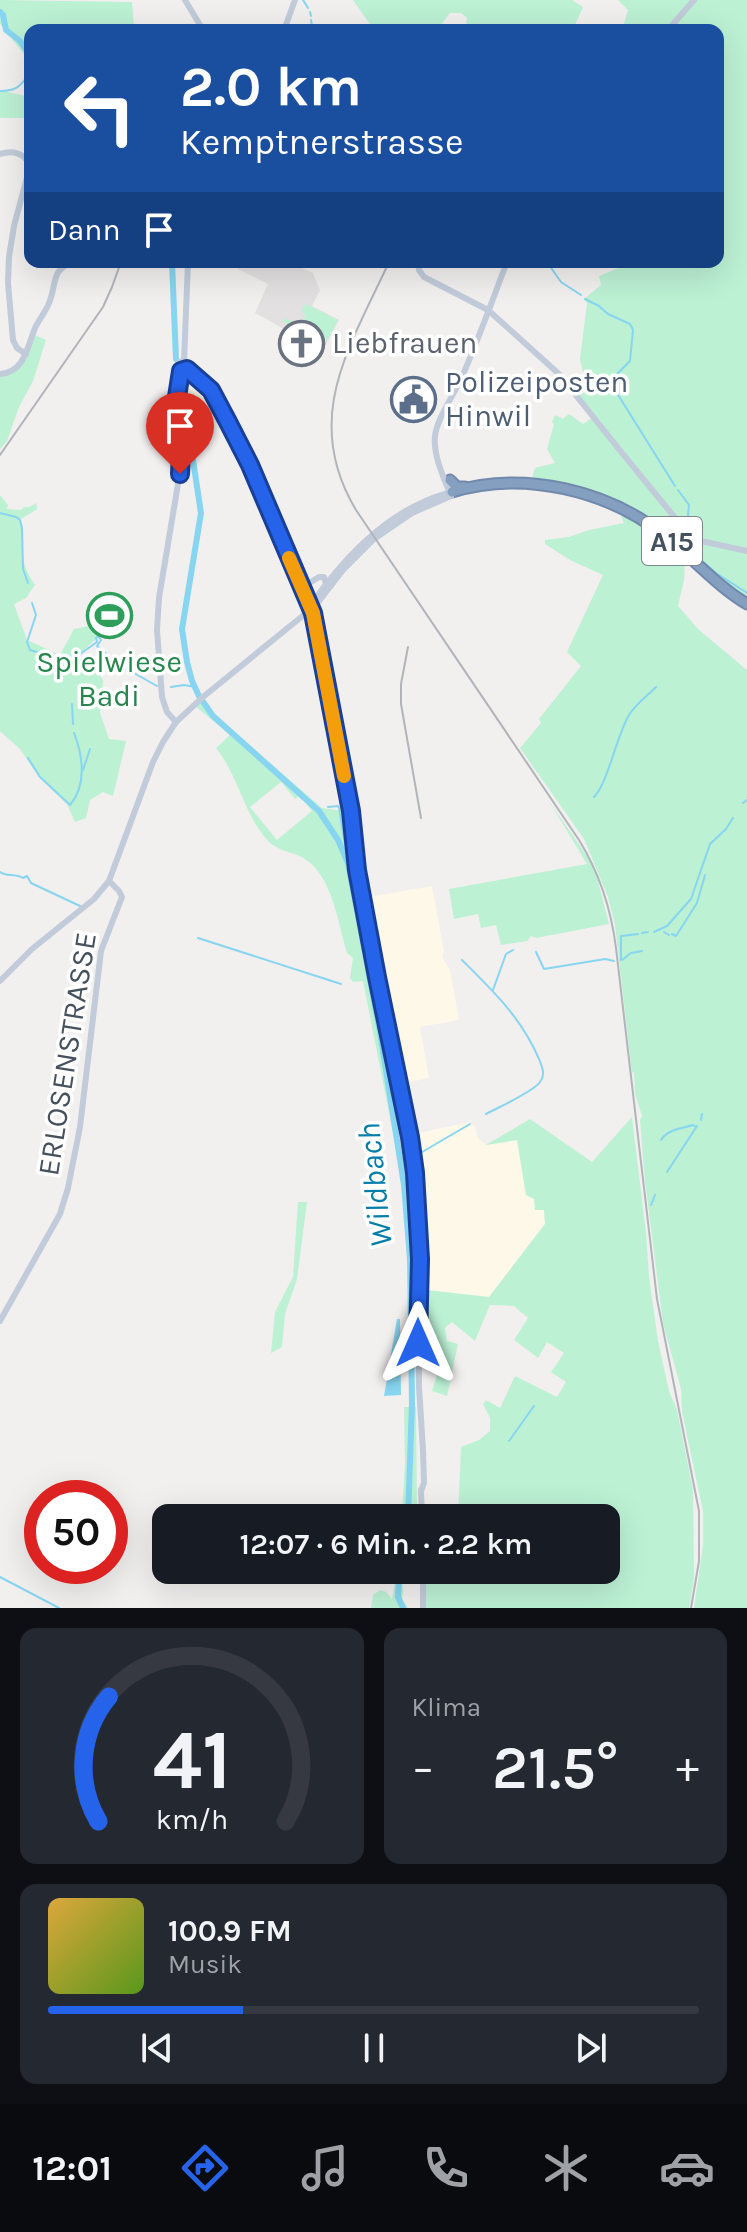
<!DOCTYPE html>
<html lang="de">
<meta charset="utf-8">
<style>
body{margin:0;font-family:Karla,sans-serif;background:#242831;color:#f1f3f6;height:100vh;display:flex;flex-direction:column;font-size:30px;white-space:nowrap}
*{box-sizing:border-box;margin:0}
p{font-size:26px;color:#9ea1a6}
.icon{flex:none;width:44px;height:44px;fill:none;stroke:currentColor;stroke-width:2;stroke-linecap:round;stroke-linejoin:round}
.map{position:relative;height:1608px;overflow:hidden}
.drawer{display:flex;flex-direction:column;gap:20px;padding:20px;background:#0d0f14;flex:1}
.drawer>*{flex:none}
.guide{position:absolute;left:24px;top:24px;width:700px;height:244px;border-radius:16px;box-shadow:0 8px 32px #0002;background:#1a4fa0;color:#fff;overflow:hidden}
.speed{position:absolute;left:24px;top:1480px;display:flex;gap:16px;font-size:40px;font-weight:700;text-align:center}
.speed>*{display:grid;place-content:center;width:104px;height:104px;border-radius:50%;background:#171b24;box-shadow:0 8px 32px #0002;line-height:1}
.speed .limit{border:12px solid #d22;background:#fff;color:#111}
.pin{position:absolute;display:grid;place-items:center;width:68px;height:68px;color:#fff;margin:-82px -34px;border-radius:50% 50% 50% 0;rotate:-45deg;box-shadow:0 0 8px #0007}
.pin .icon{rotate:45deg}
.me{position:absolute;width:88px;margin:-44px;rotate:0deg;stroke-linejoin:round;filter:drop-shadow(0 0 6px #0008)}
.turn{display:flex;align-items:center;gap:28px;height:168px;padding:0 24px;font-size:36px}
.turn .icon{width:104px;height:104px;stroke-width:2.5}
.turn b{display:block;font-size:56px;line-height:68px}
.then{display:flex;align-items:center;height:76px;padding:0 24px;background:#0003;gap:16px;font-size:30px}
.big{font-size:60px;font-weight:600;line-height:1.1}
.drawer .tile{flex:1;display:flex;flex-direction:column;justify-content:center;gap:12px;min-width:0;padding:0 28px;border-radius:16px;background:#242831}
.drawer .dial{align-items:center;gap:0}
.dial svg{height:208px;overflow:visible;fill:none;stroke:#363941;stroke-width:7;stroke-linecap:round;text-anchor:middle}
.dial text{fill:#f1f3f6;stroke:none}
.song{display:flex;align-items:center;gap:24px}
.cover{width:96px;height:96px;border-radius:12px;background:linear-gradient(135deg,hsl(40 70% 55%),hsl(90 70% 35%))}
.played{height:8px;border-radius:4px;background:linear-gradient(90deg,#2563eb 30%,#363941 30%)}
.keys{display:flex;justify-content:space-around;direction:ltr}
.heat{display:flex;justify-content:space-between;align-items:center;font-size:44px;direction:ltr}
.drawer .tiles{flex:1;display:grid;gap:20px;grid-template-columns:1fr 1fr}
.tile:last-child{grid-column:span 2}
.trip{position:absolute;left:152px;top:1504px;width:468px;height:80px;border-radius:16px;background:#171b24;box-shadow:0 8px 32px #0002;font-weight:600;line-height:80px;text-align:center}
.dock{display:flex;height:128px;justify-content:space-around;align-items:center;background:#090b0e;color:#9ea1a6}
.dock .icon{width:56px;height:56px}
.dock .active{color:#2563eb}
.dock b{font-size:36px;color:#f1f3f6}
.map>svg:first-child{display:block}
.commercial{fill:#fdf8e8}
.education{fill:#e3e0e1}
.green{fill:#bcf1d4;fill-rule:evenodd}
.water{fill:#87d5f0}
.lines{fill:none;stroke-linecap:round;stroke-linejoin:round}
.stream{stroke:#87d5f0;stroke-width:2}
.river{stroke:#87d5f0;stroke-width:6}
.highway-casing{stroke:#7089ac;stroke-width:13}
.secondary{stroke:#c1cbd9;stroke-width:6}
.highway{stroke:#859fc1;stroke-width:9}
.rail{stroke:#b1b4ba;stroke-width:2}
.route-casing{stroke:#184099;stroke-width:20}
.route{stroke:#2563eb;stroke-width:14}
.slow{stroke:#f59e0b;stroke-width:14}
.labels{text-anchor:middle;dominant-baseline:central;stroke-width:7;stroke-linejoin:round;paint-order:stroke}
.shield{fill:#fff;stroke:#7e858e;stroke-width:2}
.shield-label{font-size:28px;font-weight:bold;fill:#46515e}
.worship-label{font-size:30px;fill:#5b616d;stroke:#fff;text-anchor:start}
.service-label{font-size:30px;fill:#4e5e75;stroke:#fff;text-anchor:start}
.leisure-label{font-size:30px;fill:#27864d;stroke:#fff}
.street-label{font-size:30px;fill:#46515e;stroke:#fff}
.water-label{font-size:32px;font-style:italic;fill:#067eaa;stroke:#fff}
</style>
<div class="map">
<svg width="747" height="1608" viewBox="0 0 747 1608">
<rect width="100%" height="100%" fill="#f2efef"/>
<g class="commercial">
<polygon points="192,372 202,381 223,412 205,421 205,432 190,435 184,393 179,382 180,376"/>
<polygon points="432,886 444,952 442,957 450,970 459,1020 420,1027 429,1078 405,1083 382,951 379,951 369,897"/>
<polygon points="469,1122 475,1126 478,1138 486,1145 517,1140 526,1195 534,1199 544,1210 545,1224 489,1297 435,1292 424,1289 426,1255 423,1209 415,1137 419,1133"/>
</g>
<polygon class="education" points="238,262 288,262 313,273 320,290 312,306 339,320 326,345 287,325 284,329 255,313 268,284 238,269"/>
<g class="green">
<polygon points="0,0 132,2 134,29 30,30 30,62 0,24"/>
<polygon points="353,0 572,0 583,7 575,25 578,30 531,30 527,25 523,30 475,30 466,23 467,18 461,13 450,13 440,26 444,30 374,30"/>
<polygon points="618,0 747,0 747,608 733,600 685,559 684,580 678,606 699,630 747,670 747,1608 694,1608 703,1545 703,1511 682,1412 681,1389 663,1323 645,1181 640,1120 642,1116 635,1094 634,1072 632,1073 615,925 608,897 584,839 520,748 541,723 539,719 581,666 567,652 603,575 570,560 545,544 545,540 569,537 589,530 624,523 617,506 610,503 530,485 535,468 555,463 547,449 554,424 552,422 555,415 563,419 569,414 583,424 593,417 571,387 585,382 580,359 587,303 584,299 601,285 599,276 633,262 647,262 644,265 647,268 651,262 718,262 718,30 622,30 628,10"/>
<polygon points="0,90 30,97 30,118 0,118"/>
<polygon points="306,304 338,320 327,341 283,322 285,318 316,333 301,325 306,316 301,311"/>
<polygon points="33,334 46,340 33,381 19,407 7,441 0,449 0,374 16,368"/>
<path d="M0 495 8 505 7 509 21 510 24 507H30L36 503 37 509 21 519C27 547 15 556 35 585L26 598 14 604 27 640 60 655 74 629 89 626 90 613 97 614 98 606 122 609 120 625 97 623V626L116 627 107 636 102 633 69 664 88 657 103 680 100 713 109 739 126 741 113 796 103 792 90 800 86 818 75 822 67 804 39 777 20 749 0 731Z"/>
<path d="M203 697 214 714 322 808 343 811 398 1121 393 1133 363 981 353 982 350 978 353 958 347 953C338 923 332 876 305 859 288 849 276 853 263 835 243 809 237 774 216 748L230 735 194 705ZM281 782 295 799 299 796 308 803 307 805 312 811 277 840 250 807Z"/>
<polygon points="549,801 589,859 596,873 609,924 536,938 531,936 527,941 501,945 496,925 481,928 478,914 454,919 449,889 587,864"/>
<polygon points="632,1117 646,1233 649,1277 658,1341 669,1391 677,1410 693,1490 694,1578 689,1608 423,1608 423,1574 455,1573 456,1570 606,1570 606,1518 458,1518 461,1447 479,1440 490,1431 490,1418 483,1404 486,1400 500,1408 515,1376 557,1397 566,1382 551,1372 564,1353 547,1342 538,1358 514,1340 528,1318 514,1306 490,1305 475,1341 452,1322 445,1328 447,1341 458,1344 447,1396 432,1391 440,1365 419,1364 418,1289 489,1297 545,1224 544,1210 535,1210 534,1199 526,1195 517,1140 486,1145 530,1119 592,1162"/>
<polygon points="298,1202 307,1202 297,1279 285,1314 282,1347 271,1353 275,1312 293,1277"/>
<polygon points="404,1407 416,1407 417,1508 411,1510 410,1518 406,1518 406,1512 402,1513 405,1466"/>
<path d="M397 1570H402C399 1579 406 1589 402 1599L408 1608H371L373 1595 380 1590 386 1592 392 1599Z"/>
</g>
<polygon class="water" points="397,1319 400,1319 401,1395 384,1396"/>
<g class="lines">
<g class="stream">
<polyline points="303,0 308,8"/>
<polyline points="310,12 311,16"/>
<polyline points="311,20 313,30"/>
<path d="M0 91C16 91 20 87 29 74"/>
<polyline points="547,262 561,282 581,295"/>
<polyline points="585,299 599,306 608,314 630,324 633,330 630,361 617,374 612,382"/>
<polyline points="615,390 675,486"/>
<polyline points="678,490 689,505 687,526"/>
<polyline points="0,513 16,517 20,520 22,528 23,569 28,583"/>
<polyline points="686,535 686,547 716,573 747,593"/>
<polyline points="32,603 36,615 27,642 30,650 75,663 80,654 97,642 96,638 98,636 101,640 97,646 120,665"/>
<polyline points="125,668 157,686"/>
<polyline points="171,687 184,685 196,687"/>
<polyline points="72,704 73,724"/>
<path d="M28 758 40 777 70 805C87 785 83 756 74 733"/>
<polyline points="83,770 90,749"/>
<path d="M594 797C608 783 616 737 629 715 635 705 647 696 656 687"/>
<polyline points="743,803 747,800"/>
<polyline points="328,807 338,806 339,808 348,863"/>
<path d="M0 872C6 877 16 873 23 878L27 876 31 883 80 906"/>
<polyline points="654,932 667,926 691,899 710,844 726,829 733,818"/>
<polyline points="664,932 669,935"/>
<polyline points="642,933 648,932"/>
<polyline points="672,934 676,936 697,903 705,875"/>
<polyline points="198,938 341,984"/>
<polyline points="536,952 544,969 605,959 614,961"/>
<path d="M462 960C493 991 521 1017 539 1059 542 1067 546 1074 540 1082 533 1092 499 1107 486 1114"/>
<polyline points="621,960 621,936 638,934"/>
<polyline points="622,960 631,953 642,951"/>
<polyline points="493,990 506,954 513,950"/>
<polyline points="701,1120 702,1114"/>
<path d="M661 1140C668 1129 681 1129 693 1125L696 1127"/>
<polyline points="417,1155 470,1124"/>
<polyline points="667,1172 697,1126"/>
<polyline points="651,1205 655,1195"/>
<polyline points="509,1441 534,1406"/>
<polyline points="0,1577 59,1608"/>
</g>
<g class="river">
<polyline points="0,12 3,15 6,30 20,41 30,55"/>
<polyline points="172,262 176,359"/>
<polyline points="182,387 201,513 182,629 187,662 192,681 199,696 213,716 319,811 338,840 348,863 380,1032 404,1185 410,1259 412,1404 408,1518"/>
<polyline points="399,1570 397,1573 399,1580 398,1597 403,1608"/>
</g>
<defs>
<g id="highway">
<polyline points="450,480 457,487 465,487"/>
<path d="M452 492C523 470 609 490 666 537 694 559 717 586 747 604"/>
</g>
</defs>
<use href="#highway" class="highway-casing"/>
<g class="secondary">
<polyline points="185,0 203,30"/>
<polyline points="284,30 295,0"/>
<polyline points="668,30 694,0"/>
<path d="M0 154C13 150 25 153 30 166L14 226 9 257 8 283 13 340 17 348 26 354"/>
<polyline points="418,262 419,270 424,277 488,310 559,374 618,448 685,530 694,537 701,541 747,551"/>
<circle cx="183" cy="366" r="5"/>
<polyline points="184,361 188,262"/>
<polyline points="187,369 211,390 228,422 253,473 313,612 317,630 351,811 357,870 408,1155 418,1277 419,1387 423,1450 424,1483 421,1491"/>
<path d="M0 374C26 372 27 345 36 326 40 318 46 311 49 303 57 285 50 269 74 262"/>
<path d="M451 496C444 478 433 456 435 436 437 419 453 396 461 379 478 341 492 301 507 262"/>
<polyline points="304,593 306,585 319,577 324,577 326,584"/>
<path d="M311 609C315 597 324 587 331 578 361 541 398 508 444 494"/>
<polyline points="329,719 348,822"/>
<polyline points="176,722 167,712 162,697 157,630 159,598 181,466 177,407 181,371"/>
<polyline points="0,981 32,949 94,899 109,881 153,762 163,742 176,722 203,697 316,605 343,570 374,539 412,513 451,496"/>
<polyline points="400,1082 413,1162"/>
<polyline points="0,1321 60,1214 68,1188 80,1127 101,951 122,897 119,891 109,881"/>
<polyline points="421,1490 422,1518"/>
<polyline points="423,1570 423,1608"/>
</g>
<use href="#highway" class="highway"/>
<g class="rail">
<path d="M389 262C350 347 301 418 356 510L579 840C600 874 611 908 616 948L657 1299 699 1511V1561L691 1608"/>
<polyline points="0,455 103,307 112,287 121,262"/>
<polyline points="408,647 401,684 401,704 421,818"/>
</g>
</g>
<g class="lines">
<defs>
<polyline id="route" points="180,474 181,454 177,397 181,371 187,369 211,390 228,422 250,465 313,613 351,811 357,870 377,977 410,1137 415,1173 420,1259 418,1343"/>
</defs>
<use href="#route" class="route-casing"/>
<use href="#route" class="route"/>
<polyline class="slow" points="289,558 313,613 344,776"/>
</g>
<defs>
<symbol id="church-ring" viewBox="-11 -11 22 22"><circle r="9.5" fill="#fff" stroke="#6b7280" stroke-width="1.5"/><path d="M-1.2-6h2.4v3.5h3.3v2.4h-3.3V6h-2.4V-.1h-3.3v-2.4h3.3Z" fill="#6b7280"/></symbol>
<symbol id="civic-ring" viewBox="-11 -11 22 22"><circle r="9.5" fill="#fff" stroke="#5c6f8a" stroke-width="1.5"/><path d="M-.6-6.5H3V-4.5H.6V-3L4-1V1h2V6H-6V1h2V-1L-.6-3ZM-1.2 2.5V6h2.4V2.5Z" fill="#5c6f8a"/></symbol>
<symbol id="stadium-ring" viewBox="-11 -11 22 22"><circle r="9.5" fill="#fff" stroke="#2e9e5b" stroke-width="1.5"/><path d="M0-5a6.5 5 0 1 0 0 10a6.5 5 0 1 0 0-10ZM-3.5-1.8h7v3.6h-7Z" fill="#2e9e5b"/></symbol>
</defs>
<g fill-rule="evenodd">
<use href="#church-ring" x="276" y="318" width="51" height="51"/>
<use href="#civic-ring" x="388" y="374" width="51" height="51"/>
<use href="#stadium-ring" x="84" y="590" width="51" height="51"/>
</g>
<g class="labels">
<rect class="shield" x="642" y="517" width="60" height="48" rx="6"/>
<g class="shield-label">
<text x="672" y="541">A15</text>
</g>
<g class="worship-label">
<text x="332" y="343">Liebfrauen</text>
</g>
<g class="service-label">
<text x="445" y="382">Polizeiposten<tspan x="445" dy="34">Hinwil</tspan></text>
</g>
<g class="leisure-label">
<text x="109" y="662">Spielwiese<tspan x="109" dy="34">Badi</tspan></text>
</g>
<g class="street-label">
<text transform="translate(67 1054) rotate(-81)">ERLOSENSTRASSE</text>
</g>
<g class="water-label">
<text transform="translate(375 1185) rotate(-96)">Wildbach</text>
</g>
</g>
</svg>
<div class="speed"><div class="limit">50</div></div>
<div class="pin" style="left:180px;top:474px;background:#d93025"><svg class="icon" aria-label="arrive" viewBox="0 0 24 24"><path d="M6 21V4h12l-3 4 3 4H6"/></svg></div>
<svg class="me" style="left:418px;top:1343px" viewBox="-20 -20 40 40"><path d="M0-17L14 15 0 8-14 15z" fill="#2563eb" stroke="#fff" stroke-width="4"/></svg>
<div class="trip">12:07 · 6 Min. · 2.2 km</div>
<div class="guide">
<div class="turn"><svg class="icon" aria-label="left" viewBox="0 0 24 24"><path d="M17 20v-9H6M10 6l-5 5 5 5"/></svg><div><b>2.0 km</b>Kemptnerstrasse</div></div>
<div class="then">Dann<svg class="icon" aria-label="arrive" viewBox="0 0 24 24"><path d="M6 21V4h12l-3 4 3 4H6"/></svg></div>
</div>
</div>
<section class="drawer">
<div class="tiles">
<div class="tile dial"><svg viewBox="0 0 100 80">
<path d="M14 69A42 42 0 1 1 86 69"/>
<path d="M14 69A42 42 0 0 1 18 21" stroke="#2563eb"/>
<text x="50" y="56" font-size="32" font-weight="700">41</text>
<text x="50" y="72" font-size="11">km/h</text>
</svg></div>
<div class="tile"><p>Klima</p>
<div class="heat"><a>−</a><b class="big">21.5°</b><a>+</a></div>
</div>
<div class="tile">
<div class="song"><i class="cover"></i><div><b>100.9 FM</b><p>Musik</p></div></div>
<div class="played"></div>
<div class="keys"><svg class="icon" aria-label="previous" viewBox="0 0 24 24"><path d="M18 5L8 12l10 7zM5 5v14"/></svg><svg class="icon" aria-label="pause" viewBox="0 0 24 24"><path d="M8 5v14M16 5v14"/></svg><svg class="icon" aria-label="next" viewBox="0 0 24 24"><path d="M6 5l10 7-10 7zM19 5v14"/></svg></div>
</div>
</div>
</section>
<nav class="dock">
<b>12:01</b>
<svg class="icon active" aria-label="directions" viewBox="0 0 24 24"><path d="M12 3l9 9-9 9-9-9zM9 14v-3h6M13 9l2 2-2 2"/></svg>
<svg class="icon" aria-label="music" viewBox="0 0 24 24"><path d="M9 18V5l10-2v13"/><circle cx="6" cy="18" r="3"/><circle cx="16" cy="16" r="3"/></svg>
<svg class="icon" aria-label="phone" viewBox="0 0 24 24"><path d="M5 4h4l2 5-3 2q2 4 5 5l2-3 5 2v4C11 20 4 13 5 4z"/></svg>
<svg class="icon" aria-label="climate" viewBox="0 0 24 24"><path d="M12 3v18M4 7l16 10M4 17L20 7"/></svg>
<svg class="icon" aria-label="car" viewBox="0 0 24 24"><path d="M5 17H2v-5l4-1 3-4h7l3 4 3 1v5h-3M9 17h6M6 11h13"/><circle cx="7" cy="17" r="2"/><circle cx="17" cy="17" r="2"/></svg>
</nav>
